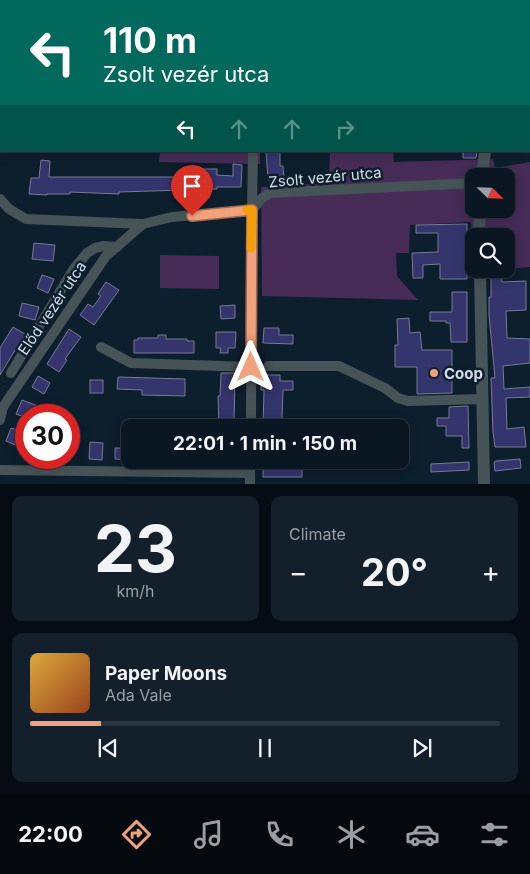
<!DOCTYPE html>
<meta charset="utf-8">
<style>
body{margin:0;font-family:Inter,sans-serif;background:#131f2a;color:#f1f3f6;height:100vh;display:flex;flex-direction:column;font-size:19px;white-space:nowrap}
*{box-sizing:border-box;margin:0}
p{font-size:16px;color:#999fa5}
.icon{flex:none;width:28px;height:28px;fill:none;stroke:currentColor;stroke-width:2;stroke-linecap:round;stroke-linejoin:round}
.map{position:relative;height:484px;overflow:hidden}
.side{display:flex;flex-direction:column;gap:12px;padding:12px;background:#060c13;flex:1}
.side>*{flex:none}
.top-card{position:absolute;left:0px;top:0px;width:530px;height:152px;box-shadow:0 2px 12px #0003,0 0 0 1px #2a3540;background:#00695c;color:#fff;overflow:hidden}
.needle{width:32px;rotate:113deg}
.tools{position:absolute;left:465px;top:168px;display:grid;gap:10px}
.tools a{display:grid;place-items:center;width:50px;height:50px;border-radius:10px;background:#0a1622;box-shadow:0 2px 12px #0003,0 0 0 1px #2a3540;font-size:25px}
.speed{position:absolute;left:15px;top:404px;display:flex;gap:10px;font-size:25px;font-weight:700;text-align:center}
.speed>*{display:grid;place-content:center;width:65px;height:65px;border-radius:50%;background:#0a1622;box-shadow:0 2px 12px #0003,0 0 0 1px #2a3540;line-height:1}
.speed .limit{border:8px solid #d22;background:#fff;color:#111}
.pin{position:absolute;display:grid;place-items:center;width:42px;height:42px;color:#fff;margin:-51px -21px;border-radius:50% 50% 50% 0;rotate:-45deg;box-shadow:0 0 5px #0007}
.pin .icon{rotate:45deg}
.me{position:absolute;width:55px;margin:-28px;rotate:0deg;stroke-linejoin:round;filter:drop-shadow(0 0 4px #0008)}
.turn{display:flex;align-items:center;gap:18px;height:105px;padding:0 20px;font-size:22px}
.turn .icon{width:65px;height:65px;stroke-width:2.5}
.turn b{display:block;font-size:35px;line-height:42px}
.lanes{display:flex;align-items:center;height:48px;padding:0 20px;background:#0003;justify-content:center;gap:25px;direction:ltr}
.lanes .off{opacity:.35}
.big{font-size:38px;font-weight:700;line-height:1.1}
.side .widget{flex:1;display:flex;flex-direction:column;justify-content:center;gap:8px;min-width:0;padding:0 18px;border-radius:10px;background:#131f2a}
.side .dial{align-items:center;gap:0}
.dial b{font-size:65px;line-height:1}
.song{display:flex;align-items:center;gap:15px}
.cover{width:60px;height:60px;border-radius:8px;background:linear-gradient(135deg,hsl(40 70% 55%),hsl(20 70% 35%))}
.played{height:5px;border-radius:2px;background:linear-gradient(90deg,#f1a17c 15%,#2a3540 15%)}
.keys{display:flex;justify-content:space-around;direction:ltr}
.heat{display:flex;justify-content:space-between;align-items:center;font-size:28px;direction:ltr}
.side .tiles{flex:1;display:grid;gap:12px;grid-template-columns:1fr 1fr}
.widget:last-child{grid-column:span 2}
.trip{position:absolute;left:121px;top:419px;width:288px;height:50px;border-radius:10px;background:#0a1622;box-shadow:0 2px 12px #0003,0 0 0 1px #2a3540;font-weight:700;line-height:50px;text-align:center}
.tab-bar{display:flex;height:80px;justify-content:space-around;align-items:center;background:#04090e;color:#999fa5}
.tab-bar .icon{width:35px;height:35px}
.tab-bar .on{color:#f1a17c}
.tab-bar b{font-size:22px;color:#f1f3f6}
.map>svg:first-child{display:block}
.green{fill:#462c56;fill-rule:evenodd}
.building{fill:#34356d;stroke:#777a93}
.lines{fill:none;stroke-linecap:round;stroke-linejoin:round}
.minor{stroke:#475457;stroke-width:10}
.tertiary{stroke:#475457;stroke-width:12}
.route-casing{stroke:#9d6951;stroke-width:12}
.route{stroke:#f1a17c;stroke-width:9}
.slow{stroke:#f59e0b;stroke-width:9}
.poi-dot{fill:#f1a17c;stroke:#0d1e2d;stroke-width:2}
.labels{text-anchor:middle;dominant-baseline:central;stroke-width:5;stroke-linejoin:round;paint-order:stroke}
.street-label{font-size:15px;fill:#d3dee9;stroke:#0d1e2d}
.poi-label{font-size:15px;font-weight:bold;fill:#d3dee9;stroke:#0d1e2d;text-anchor:start}
</style>
<div class="map">
<svg width="530" height="484" viewBox="0 0 530 484">
<rect width="100%" height="100%" fill="#0d1e2d"/>
<g class="green">
<rect x="191" y="0" width="203" height="1"/>
<polygon points="160,151 260,151 260,164 159,162"/>
<path d="M330 151H393L394 162 493 159 495 168 530 162V267L506 269V236H474V269H506L472 271 471 222 410 225 409 253H396L397 276 418 300 262 296 261 187 329 183ZM474 176H506V209H474Z"/>
<polygon points="160,255 219,256 219,289 160,288"/>
</g>
<g class="building">
<polygon points="266,151 280,151 280,166 283,166 284,179 268,180"/>
<polygon points="463,151 477,151 476,158 463,158"/>
<polygon points="41,160 50,161 49,177 178,177 178,172 203,172 203,169 217,169 217,175 233,176 233,164 242,165 241,187 217,187 217,189 119,192 119,194 70,192 70,194 47,194 47,195 29,194 31,178 39,178"/>
<polygon points="467,224 467,279 440,279 440,264 423,265 423,278 413,278 412,253 438,252 438,233 416,233 416,225"/>
<polygon points="34,243 55,245 53,261 32,259"/>
<polygon points="491,272 501,272 502,282 526,281 526,310 506,311 507,338 530,339 530,363 503,366 504,389 530,387 530,397 506,398 507,429 524,427 526,447 495,447 493,432 491,378 495,378 489,315 489,297 491,297"/>
<polygon points="42,275 54,279 48,293 37,288"/>
<polygon points="106,282 119,290 94,325 80,315 88,304 93,307 101,296 98,294"/>
<polygon points="452,292 467,292 467,342 451,342 450,323 446,323 446,321 430,321 430,312 452,312"/>
<polygon points="22,303 39,307 35,320 19,316"/>
<polygon points="235,305 235,318 221,319 220,306"/>
<polygon points="409,318 410,333 420,332 422,350 452,350 452,393 417,394 417,367 395,367 395,345 398,345 397,319"/>
<polygon points="13,327 25,334 0,375 0,348"/>
<polygon points="264,328 279,328 279,335 293,335 293,344 263,343"/>
<polygon points="69,329 81,337 65,359 67,360 59,372 47,364"/>
<polygon points="216,332 236,332 235,348 228,348 228,353 220,353 221,348 216,348"/>
<polygon points="158,335 166,335 166,339 187,339 187,341 194,341 194,353 134,353 134,340 138,340 138,338 158,338"/>
<polygon points="221,373 235,373 234,428 219,428 218,396 220,396"/>
<polygon points="261,375 280,375 280,381 293,381 293,390 283,390 282,419 290,419 290,428 263,428 264,390 261,390"/>
<polygon points="38,376 50,383 44,394 32,387"/>
<polygon points="118,377 185,379 185,396 142,395 142,390 117,389"/>
<rect x="90" y="380" width="13" height="13"/>
<polygon points="22,400 38,406 34,415 26,415 26,418 16,414"/>
<polygon points="468,406 469,448 462,448 462,436 446,436 446,426 437,426 437,418 449,418 449,407"/>
<polygon points="11,428 24,432 18,446 6,441"/>
<polygon points="121,440 129,440 129,460 115,459 115,448 121,448"/>
<polygon points="90,442 103,443 102,460 89,459"/>
<polygon points="520,459 521,468 495,471 494,462 496,461"/>
<polygon points="469,462 469,470 431,472 431,464"/>
<polygon points="263,463 281,463 281,468 302,468 302,477 263,477"/>
</g>
<g class="lines">
<g class="minor">
<polyline points="0,52 1,52"/>
<polyline points="0,199 9,209 26,219 143,224 172,217 252,210 262,198 270,193 474,183"/>
<polyline points="101,347 131,363 251,367"/>
<polyline points="268,366 339,366 385,388 398,398 408,401 482,399"/>
<polyline points="11,373 73,270 87,253 95,248 104,246 117,247"/>
<polyline points="0,420 3,407 106,256 143,224"/>
<polyline points="251,428 252,210 253,151"/>
<polyline points="0,470 250,473"/>
<polyline points="250,484 250,460"/>
</g>
<g class="tertiary">
<polyline points="505,1 505,0"/>
<polyline points="482,176 485,151"/>
<polyline points="479,236 480,209"/>
<polyline points="480,269 484,484"/>
</g>
</g>
<g class="lines">
<defs>
<polyline id="route" points="192,216 252,210 251,367"/>
</defs>
<use href="#route" class="route-casing"/>
<use href="#route" class="route"/>
<polyline class="slow" points="247,210 252,210 251,248"/>
</g>
<circle class="poi-dot" cx="434" cy="373" r="5"/>
<g class="labels">
<g class="street-label">
<text transform="translate(325 177) rotate(-5)">Zsolt vezér utca</text>
<text transform="translate(52 308) rotate(-56)">Előd vezér utca</text>
</g>
<g class="poi-label">
<text x="444" y="373">Coop</text>
</g>
</g>
</svg>
<div class="tools">
<a><svg class="needle" viewBox="-14 -14 28 28"><path d="M0-13l5 13h-10z" fill="#e53935"/><path d="M0 13l5-13h-10z" fill="#999fa5"/></svg></a>
<a><svg class="icon" aria-label="search" viewBox="0 0 24 24"><circle cx="10" cy="10" r="6"/><path d="M15 15l6 6"/></svg></a>
</div>
<div class="speed"><div class="limit">30</div></div>
<div class="pin" style="left:192px;top:216px;background:#d93025"><svg class="icon" aria-label="arrive" viewBox="0 0 24 24"><path d="M6 21V4h12l-3 4 3 4H6"/></svg></div>
<svg class="me" style="left:251px;top:367px" viewBox="-20 -20 40 40"><path d="M0-17L14 15 0 8-14 15z" fill="#f1a17c" stroke="#fff" stroke-width="4"/></svg>
<div class="trip">22:01 · 1 min · 150 m</div>
<div class="top-card">
<div class="turn"><svg class="icon" aria-label="left" viewBox="0 0 24 24"><path d="M17 20v-9H6M10 6l-5 5 5 5"/></svg><div><b>110 m</b>Zsolt vezér utca</div></div>
<div class="lanes"><svg class="icon" aria-label="left" viewBox="0 0 24 24"><path d="M17 20v-9H6M10 6l-5 5 5 5"/></svg><svg class="icon off" aria-label="ahead" viewBox="0 0 24 24"><path d="M12 20V5M6 11l6-6 6 6"/></svg><svg class="icon off" aria-label="ahead" viewBox="0 0 24 24"><path d="M12 20V5M6 11l6-6 6 6"/></svg><svg class="icon off" aria-label="right" viewBox="0 0 24 24"><path d="M7 20v-9h11M14 6l5 5-5 5"/></svg></div>
</div>
</div>
<section class="side">
<div class="tiles">
<div class="widget dial"><b>23</b><p>km/h</p></div>
<div class="widget"><p>Climate</p>
<div class="heat"><a>−</a><b class="big">20°</b><a>+</a></div>
</div>
<div class="widget">
<div class="song"><i class="cover"></i><div><b>Paper Moons</b><p>Ada Vale</p></div></div>
<div class="played"></div>
<div class="keys"><svg class="icon" aria-label="previous" viewBox="0 0 24 24"><path d="M18 5L8 12l10 7zM5 5v14"/></svg><svg class="icon" aria-label="pause" viewBox="0 0 24 24"><path d="M8 5v14M16 5v14"/></svg><svg class="icon" aria-label="next" viewBox="0 0 24 24"><path d="M6 5l10 7-10 7zM19 5v14"/></svg></div>
</div>
</div>
</section>
<nav class="tab-bar">
<b>22:00</b>
<svg class="icon on" aria-label="directions" viewBox="0 0 24 24"><path d="M12 3l9 9-9 9-9-9zM9 14v-3h6M13 9l2 2-2 2"/></svg>
<svg class="icon" aria-label="music" viewBox="0 0 24 24"><path d="M9 18V5l10-2v13"/><circle cx="6" cy="18" r="3"/><circle cx="16" cy="16" r="3"/></svg>
<svg class="icon" aria-label="phone" viewBox="0 0 24 24"><path d="M5 4h4l2 5-3 2q2 4 5 5l2-3 5 2v4C11 20 4 13 5 4z"/></svg>
<svg class="icon" aria-label="climate" viewBox="0 0 24 24"><path d="M12 3v18M4 7l16 10M4 17L20 7"/></svg>
<svg class="icon" aria-label="car" viewBox="0 0 24 24"><path d="M5 17H2v-5l4-1 3-4h7l3 4 3 1v5h-3M9 17h6M6 11h13"/><circle cx="7" cy="17" r="2"/><circle cx="17" cy="17" r="2"/></svg>
<svg class="icon" aria-label="filters" viewBox="0 0 24 24"><path d="M4 7h16M4 17h16"/><circle cx="9" cy="7" r="2"/><circle cx="15" cy="17" r="2"/></svg>
</nav>
